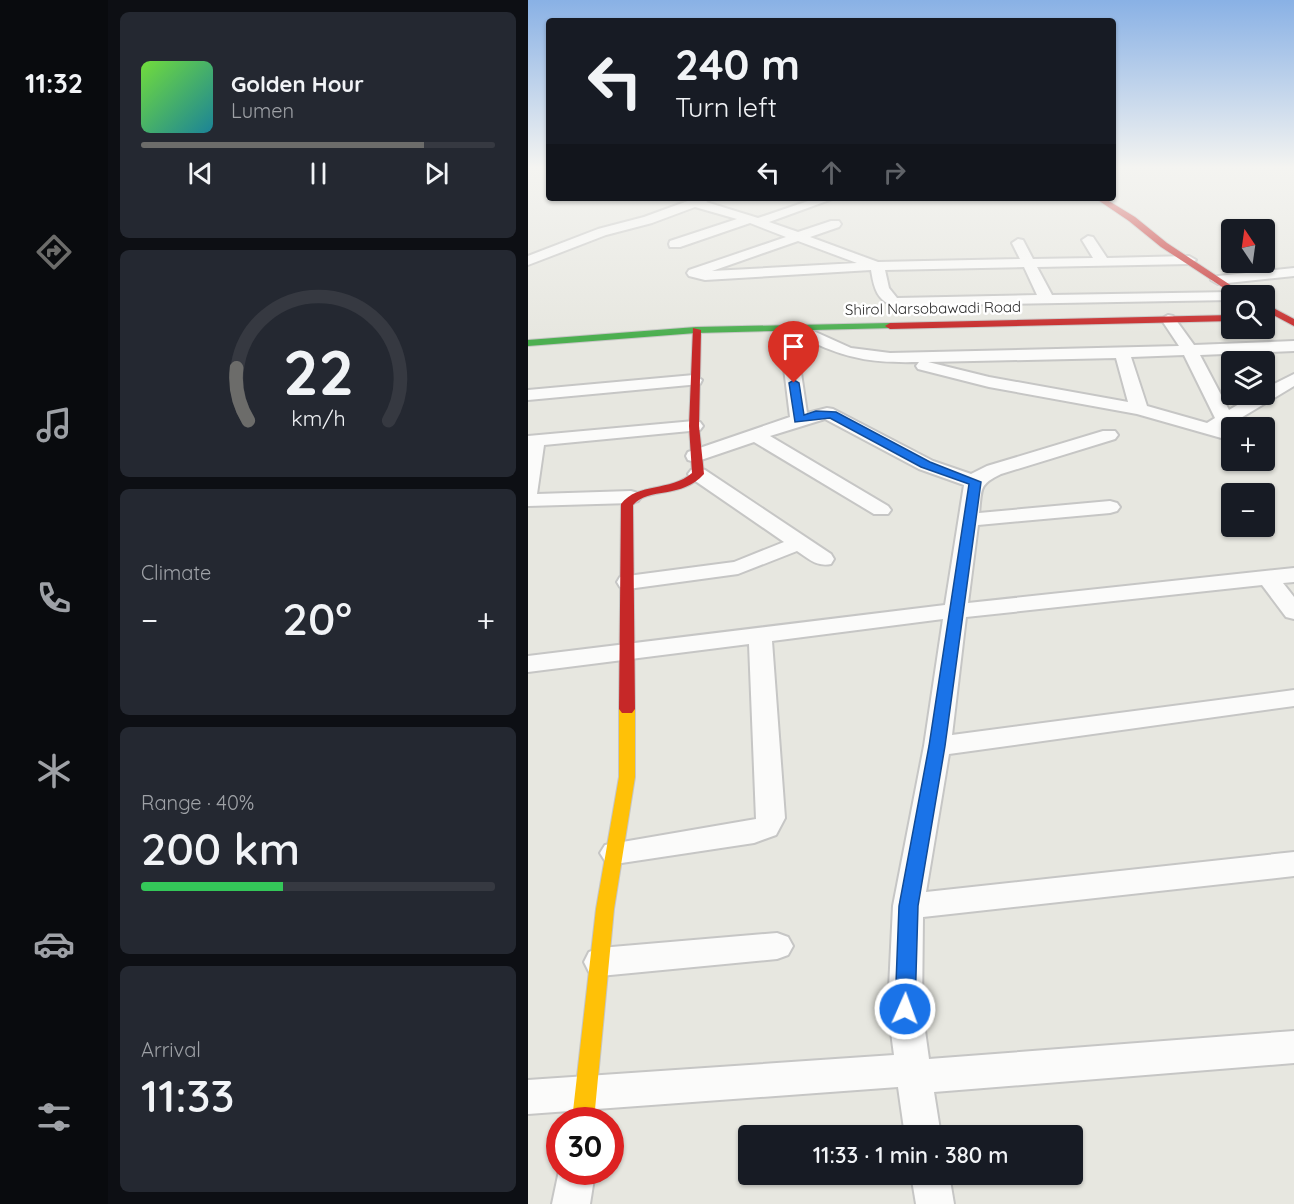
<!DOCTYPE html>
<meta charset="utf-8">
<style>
body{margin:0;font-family:Quicksand,sans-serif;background:#242831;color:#f1f3f6;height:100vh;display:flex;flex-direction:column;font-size:22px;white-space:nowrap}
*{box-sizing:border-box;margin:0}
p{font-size:20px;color:#9ea1a6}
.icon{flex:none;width:33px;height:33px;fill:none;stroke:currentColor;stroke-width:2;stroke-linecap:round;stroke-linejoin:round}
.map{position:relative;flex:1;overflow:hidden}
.drawer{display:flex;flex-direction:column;gap:12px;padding:12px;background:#0d0f14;width:420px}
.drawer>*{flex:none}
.guide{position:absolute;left:18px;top:18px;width:570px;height:183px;border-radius:6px;box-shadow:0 2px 4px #0004;background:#171b24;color:#f1f3f6;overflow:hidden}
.needle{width:39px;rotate:347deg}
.controls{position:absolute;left:693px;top:219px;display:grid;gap:12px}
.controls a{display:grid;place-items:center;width:54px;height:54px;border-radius:6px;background:#171b24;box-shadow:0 2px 4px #0004;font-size:30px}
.speed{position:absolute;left:18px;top:1107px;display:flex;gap:12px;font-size:30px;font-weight:700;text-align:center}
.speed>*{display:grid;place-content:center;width:78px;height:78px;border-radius:50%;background:#171b24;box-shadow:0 2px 4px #0004;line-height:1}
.speed .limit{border:9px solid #d22;background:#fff;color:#111}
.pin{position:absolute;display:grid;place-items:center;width:51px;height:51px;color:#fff;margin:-62px -26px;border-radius:50% 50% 50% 0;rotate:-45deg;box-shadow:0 0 6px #0007}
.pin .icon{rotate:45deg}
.me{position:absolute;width:66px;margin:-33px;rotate:2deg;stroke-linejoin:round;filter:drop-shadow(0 0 4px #0008)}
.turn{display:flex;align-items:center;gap:21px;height:126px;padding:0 30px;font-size:27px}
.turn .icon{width:78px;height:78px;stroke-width:2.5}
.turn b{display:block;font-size:42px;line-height:51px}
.lanes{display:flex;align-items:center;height:57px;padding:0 30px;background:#0003;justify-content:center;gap:30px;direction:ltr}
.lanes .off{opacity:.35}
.big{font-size:45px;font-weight:600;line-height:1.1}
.drawer .card{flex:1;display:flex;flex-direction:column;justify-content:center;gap:9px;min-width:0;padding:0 21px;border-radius:9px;background:#242831}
.drawer .dial{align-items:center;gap:0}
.dial svg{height:156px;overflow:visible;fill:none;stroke:#363941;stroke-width:7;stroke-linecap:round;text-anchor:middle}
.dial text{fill:#f1f3f6;stroke:none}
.song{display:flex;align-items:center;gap:18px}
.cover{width:72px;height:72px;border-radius:9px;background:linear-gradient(135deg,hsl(100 70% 55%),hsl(190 70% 35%))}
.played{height:6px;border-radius:3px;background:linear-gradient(90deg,#6c6c6a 80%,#363941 80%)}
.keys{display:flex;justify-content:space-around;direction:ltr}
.heat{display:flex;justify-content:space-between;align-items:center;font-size:33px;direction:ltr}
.charge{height:9px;border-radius:4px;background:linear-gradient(90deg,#34c759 40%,#363941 0)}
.trip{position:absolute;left:210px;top:1125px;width:345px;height:60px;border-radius:6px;background:#171b24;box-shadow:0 2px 4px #0004;font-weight:600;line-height:60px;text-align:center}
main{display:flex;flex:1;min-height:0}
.menu{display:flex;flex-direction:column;width:108px;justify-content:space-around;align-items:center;background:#090b0e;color:#9ea1a6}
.menu .icon{width:42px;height:42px}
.menu .current{color:#6c6c6a}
.menu b{font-size:27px;color:#f1f3f6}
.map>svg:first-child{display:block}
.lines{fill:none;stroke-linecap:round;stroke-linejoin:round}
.street-casing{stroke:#c6c6c5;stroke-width:4}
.fast-casing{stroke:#c6c6c5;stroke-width:2}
.slow-casing{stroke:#c6c6c5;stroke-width:2}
.jam-casing{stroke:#c6c6c5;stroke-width:2}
.street{fill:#fbfbfa;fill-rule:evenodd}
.fast{fill:#4caf50;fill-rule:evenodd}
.slow{fill:#ffc107;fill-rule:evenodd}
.jam{fill:#c62828;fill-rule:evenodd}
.route{fill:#1a73e8;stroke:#114b97;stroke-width:1.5}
.labels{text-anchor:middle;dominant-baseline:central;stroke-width:5;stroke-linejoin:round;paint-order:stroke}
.far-street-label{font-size:15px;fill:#2a2a2a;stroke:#fff}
</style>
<main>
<nav class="menu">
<b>11:32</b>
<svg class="icon current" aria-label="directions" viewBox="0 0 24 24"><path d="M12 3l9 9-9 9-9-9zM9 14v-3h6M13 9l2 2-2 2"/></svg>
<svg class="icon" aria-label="music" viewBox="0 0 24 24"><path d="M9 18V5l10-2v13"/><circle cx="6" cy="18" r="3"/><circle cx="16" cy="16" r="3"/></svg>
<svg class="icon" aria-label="phone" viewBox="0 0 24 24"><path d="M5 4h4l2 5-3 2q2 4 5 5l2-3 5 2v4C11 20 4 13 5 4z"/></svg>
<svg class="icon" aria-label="climate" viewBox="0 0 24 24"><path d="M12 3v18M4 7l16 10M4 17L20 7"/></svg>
<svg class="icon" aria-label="car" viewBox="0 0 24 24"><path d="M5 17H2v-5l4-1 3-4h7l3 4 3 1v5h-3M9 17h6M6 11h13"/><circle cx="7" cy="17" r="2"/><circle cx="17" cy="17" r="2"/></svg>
<svg class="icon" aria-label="filters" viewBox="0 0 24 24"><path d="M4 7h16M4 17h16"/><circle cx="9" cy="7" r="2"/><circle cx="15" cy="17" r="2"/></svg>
</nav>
<section class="drawer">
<div class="card">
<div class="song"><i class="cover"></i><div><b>Golden Hour</b><p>Lumen</p></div></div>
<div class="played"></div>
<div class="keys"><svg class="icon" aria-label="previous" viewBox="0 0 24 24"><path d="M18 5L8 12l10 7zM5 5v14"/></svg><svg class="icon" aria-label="pause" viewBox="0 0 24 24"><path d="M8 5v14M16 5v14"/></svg><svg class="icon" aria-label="next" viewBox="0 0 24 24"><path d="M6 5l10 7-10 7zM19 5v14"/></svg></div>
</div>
<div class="card dial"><svg viewBox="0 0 100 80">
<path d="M14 69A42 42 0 1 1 86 69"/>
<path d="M14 69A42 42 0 0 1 8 42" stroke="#6c6c6a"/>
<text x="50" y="56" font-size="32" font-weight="700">22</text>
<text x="50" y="72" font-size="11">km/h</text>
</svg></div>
<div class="card"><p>Climate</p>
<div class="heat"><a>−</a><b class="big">20°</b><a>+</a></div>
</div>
<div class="card"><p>Range · 40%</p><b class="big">200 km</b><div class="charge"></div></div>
<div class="card"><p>Arrival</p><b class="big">11:33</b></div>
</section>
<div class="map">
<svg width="766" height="1204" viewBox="0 0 766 1204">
<rect width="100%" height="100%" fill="#e7e7e0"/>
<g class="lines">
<defs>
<g id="street">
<path d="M168 198H185L178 202 230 218 289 198H307L241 222 270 232 303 221H311L313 224 311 227 282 237 350 262 492 259 484 243 490 239 495 240 505 259 565 258 554 240 560 236 565 237 579 258 661 256 668 260 661 264 509 267 524 295 704 292 711 296H704V300L368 306C349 302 346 288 343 270L177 280 161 276 159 273 161 270 258 237 222 223 152 247H142L141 244 142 241 209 219 167 207 124 223 78 235 0 265V256L70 229 116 217ZM270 241 329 263 184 271ZM496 267 509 295 369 298 361 288 357 270Z"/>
<polygon points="766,268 766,276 690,284 683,280 690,276"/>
<path d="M640 315 645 316 666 345 766 341V351L672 355 701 410 728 394H736V389L766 374V386L696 428 704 430V441L609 414 461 387 390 369 388 366 391 362C348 363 323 360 284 342L270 353 279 413 299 408 305 409 405 461 443 474 459 466 575 431H587L590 435 587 439 473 474C450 485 454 489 451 513L582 501 589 503 592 507 589 511 582 513 450 525 440 603 766 568V582L755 583 766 597V619L758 617 734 585 438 617 424 735 766 690V706L421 754 398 892 766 852V876L395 917 394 1009 401 1059 766 1031V1063L406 1092 413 1136H377L370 1087 0 1114V1080L366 1055 360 1009 365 906 396 746 415 619 244 641 257 818 248 835 226 843 87 864 77 861 72 853 77 845 228 819 221 644 0 672V656L417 605 436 485 391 469 297 419 242 436 360 506 363 510 360 514H346L226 442 167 462 160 460 158 456 160 452 262 417 254 352 272 336 259 328 262 325H272L323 348 362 353 651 346 633 319ZM656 355 687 418 679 423 619 406 603 357ZM588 358 600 402 461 377 400 362Z"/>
<polygon points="166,375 174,380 172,384 0,400 0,390"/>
<polygon points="166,421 172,422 175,426 172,430 16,445 9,494 103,491 110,493 113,497 110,501 103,503 0,506 0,436"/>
<path d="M170 468 177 470 303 554 306 559 303 564C289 567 281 559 269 551L210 574 100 589 92 587 89 582 92 577 206 562 256 542 163 478 160 474 163 470Z"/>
<polygon points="249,933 260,937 265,946 260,955 249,959 72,976 61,972 56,962 61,952 72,948"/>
<polygon points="32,1166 32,1172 67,1172 62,1204 24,1204"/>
<polygon points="383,1174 421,1174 426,1204 388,1204"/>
</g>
<polygon id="fast" points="362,323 365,324 365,328 168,333 0,346 0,340 168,327"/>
<polygon id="slow" points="99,704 104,705 107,709 107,777 86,909 66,1120 44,1120 68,909 91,777 91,709 94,705"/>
<g id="jam">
<polygon points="567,198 576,198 607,217 639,243 719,296 708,296 633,247 601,221"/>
<polygon points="736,303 766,319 766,326 736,310"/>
<polygon points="704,315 704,321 362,329 357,326 362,323"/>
<path d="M165 328 173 330 171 426 176 474C154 499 121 487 105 505L107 709 104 713H94L91 709 93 504C110 482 142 492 164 473L161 426Z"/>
</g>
</defs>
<use href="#street" class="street-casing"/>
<use href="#fast" class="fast-casing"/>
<use href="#slow" class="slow-casing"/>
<use href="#jam" class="jam-casing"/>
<use href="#street" class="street"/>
<use href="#fast" class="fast"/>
<use href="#slow" class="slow"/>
<use href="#jam" class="jam"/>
</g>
<linearGradient id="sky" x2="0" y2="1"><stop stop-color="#89b1e5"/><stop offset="0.5" stop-color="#f4f4f1"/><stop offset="1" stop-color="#f4f4f1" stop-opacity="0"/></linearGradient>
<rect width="766" height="335" fill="url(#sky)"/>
<polygon class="route" points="266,380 271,383 276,415 288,411 308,412 402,462 453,482 417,746 390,906 387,1009 384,1016 377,1018 370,1016 367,1009 371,906 401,746 441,484 393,467 302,418 267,422 261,383"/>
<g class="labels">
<g class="far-street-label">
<text transform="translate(405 308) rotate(-1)">Shirol Narsobawadi Road</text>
</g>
</g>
</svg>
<div class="controls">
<a><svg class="needle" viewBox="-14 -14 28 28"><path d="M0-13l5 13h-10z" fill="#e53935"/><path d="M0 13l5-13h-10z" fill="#9ea1a6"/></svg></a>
<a><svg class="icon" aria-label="search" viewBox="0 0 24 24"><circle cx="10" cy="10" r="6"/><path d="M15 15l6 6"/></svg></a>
<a><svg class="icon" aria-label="layers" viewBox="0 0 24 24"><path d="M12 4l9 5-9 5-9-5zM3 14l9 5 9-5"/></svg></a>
<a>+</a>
<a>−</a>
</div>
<div class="speed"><div class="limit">30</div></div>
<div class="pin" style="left:266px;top:383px;background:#d93025"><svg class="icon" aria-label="arrive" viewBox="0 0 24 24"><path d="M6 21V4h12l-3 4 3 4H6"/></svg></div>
<svg class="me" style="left:377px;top:1009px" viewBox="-20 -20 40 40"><circle r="17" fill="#1a73e8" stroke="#fff" stroke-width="3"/><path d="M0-11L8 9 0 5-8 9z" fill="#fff"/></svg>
<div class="trip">11:33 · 1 min · 380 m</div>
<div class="guide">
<div class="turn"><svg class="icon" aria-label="left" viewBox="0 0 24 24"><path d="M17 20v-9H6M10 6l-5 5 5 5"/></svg><div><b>240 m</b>Turn left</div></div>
<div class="lanes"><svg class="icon" aria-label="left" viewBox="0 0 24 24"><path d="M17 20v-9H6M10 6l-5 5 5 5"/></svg><svg class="icon off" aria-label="ahead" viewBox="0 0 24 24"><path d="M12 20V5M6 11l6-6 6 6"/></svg><svg class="icon off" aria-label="right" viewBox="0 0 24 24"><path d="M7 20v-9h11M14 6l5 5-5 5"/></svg></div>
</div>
</div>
</main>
